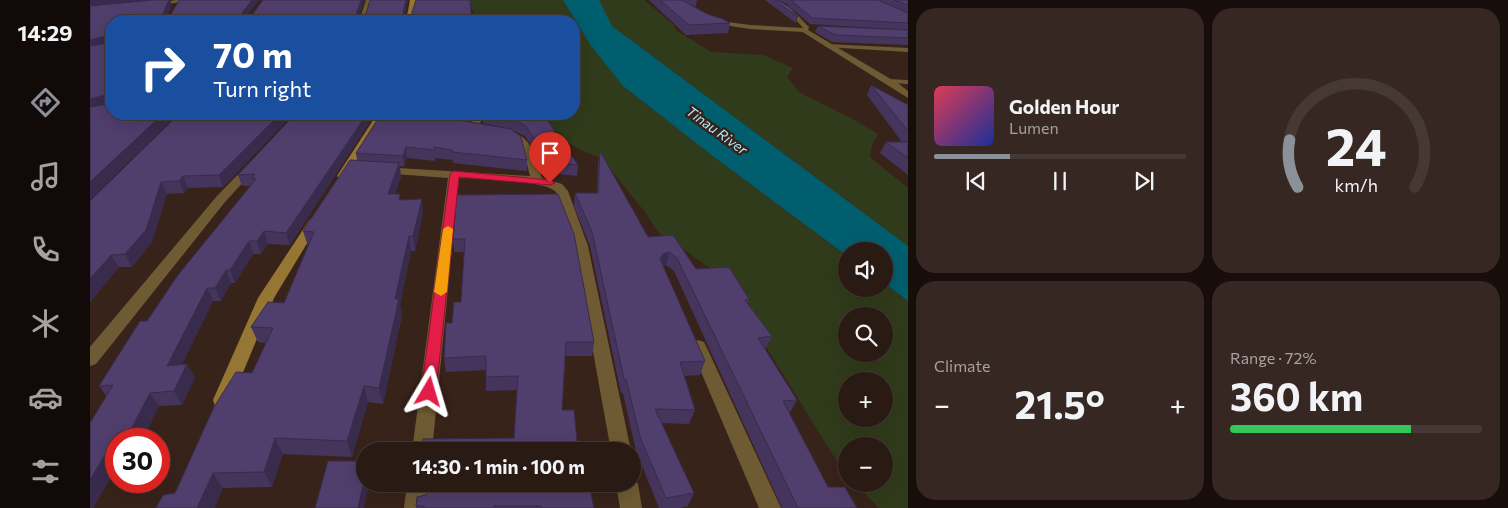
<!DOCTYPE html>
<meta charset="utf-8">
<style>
body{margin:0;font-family:Commissioner,sans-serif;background:#362722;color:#f1f3f6;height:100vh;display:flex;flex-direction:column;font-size:19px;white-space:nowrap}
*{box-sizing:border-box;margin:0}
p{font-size:16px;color:#a5a1a0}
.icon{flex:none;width:28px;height:28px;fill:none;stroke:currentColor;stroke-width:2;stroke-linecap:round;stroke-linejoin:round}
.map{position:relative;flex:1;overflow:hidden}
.details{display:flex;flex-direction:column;gap:8px;padding:8px;background:#170e0b;width:600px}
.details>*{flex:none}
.hud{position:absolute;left:15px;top:15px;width:475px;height:105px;border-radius:20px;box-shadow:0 5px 20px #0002,0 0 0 1px #463834;background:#1a4fa0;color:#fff;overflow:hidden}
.controls{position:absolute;left:748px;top:242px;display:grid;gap:10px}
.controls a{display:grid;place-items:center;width:55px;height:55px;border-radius:50%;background:#2a1a14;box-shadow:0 5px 20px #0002,0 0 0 1px #463834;font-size:25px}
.speed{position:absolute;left:15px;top:428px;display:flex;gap:10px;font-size:25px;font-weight:700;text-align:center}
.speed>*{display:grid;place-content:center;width:65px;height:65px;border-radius:50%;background:#2a1a14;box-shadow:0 5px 20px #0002,0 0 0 1px #463834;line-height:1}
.speed .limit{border:8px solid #d22;background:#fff;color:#111}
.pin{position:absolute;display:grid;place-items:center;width:42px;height:42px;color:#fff;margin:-51px -21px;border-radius:50% 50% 50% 0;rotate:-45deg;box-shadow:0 0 5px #0007}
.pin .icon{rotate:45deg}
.me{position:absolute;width:55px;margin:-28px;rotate:7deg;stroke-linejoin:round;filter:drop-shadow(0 0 4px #0008)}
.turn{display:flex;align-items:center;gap:18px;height:105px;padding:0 25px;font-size:22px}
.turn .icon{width:65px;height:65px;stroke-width:2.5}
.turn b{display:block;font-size:35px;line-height:42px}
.big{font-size:38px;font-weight:700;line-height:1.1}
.details .tile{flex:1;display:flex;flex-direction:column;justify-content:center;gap:8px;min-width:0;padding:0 18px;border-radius:20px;background:#362722}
.details .dial{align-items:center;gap:0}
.dial svg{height:130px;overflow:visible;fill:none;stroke:#463834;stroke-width:7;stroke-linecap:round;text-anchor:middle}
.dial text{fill:#f1f3f6;stroke:none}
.song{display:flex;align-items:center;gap:15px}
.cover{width:60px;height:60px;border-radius:8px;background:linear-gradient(135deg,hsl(350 70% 55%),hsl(230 70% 35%))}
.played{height:5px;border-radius:2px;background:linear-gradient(90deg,#8c9099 30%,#463834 30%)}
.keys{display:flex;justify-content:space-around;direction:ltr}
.heat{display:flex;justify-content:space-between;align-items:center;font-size:28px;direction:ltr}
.charge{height:8px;border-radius:4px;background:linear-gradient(90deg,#34c759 72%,#463834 0)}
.details .tiles{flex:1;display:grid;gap:8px;grid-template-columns:repeat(2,1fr)}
.trip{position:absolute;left:266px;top:442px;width:285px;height:50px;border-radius:25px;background:#2a1a14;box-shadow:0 5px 20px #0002,0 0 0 1px #463834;font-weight:700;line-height:50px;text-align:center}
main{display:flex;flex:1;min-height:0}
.tabs{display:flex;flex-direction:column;width:90px;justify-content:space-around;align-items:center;background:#110a08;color:#a5a1a0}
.tabs .icon{width:35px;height:35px}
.tabs .active{color:#8c9099}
.tabs b{font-size:22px;color:#f1f3f6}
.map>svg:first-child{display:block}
.green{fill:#303b1b;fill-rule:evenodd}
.water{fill:#005e6e}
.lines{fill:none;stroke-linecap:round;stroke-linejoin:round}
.service{fill:#6f5b33;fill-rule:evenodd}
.minor{fill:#6f5b33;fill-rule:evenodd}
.secondary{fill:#957633;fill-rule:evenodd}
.wall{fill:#45355d}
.shaded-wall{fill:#382b4c}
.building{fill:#503e6c;stroke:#382b4c}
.route{fill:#e11d48;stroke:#92132f}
.slow{fill:#f59e0b}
.labels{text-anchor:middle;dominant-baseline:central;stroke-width:5;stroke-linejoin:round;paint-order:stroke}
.far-water-label{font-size:14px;font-style:italic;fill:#adeaf9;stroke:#38231a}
</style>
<main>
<nav class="tabs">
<b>14:29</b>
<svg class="icon active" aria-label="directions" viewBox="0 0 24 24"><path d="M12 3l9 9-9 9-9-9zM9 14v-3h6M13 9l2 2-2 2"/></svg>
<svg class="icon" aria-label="music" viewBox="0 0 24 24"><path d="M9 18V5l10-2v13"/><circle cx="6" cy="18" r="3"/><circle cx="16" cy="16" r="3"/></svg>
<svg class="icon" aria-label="phone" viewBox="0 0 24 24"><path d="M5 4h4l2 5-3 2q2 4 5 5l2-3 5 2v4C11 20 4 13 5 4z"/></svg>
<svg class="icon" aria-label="climate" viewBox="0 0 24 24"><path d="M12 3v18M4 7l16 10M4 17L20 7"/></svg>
<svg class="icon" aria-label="car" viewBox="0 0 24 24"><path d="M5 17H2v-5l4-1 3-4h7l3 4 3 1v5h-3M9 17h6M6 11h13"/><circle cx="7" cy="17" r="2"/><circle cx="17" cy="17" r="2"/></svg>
<svg class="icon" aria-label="filters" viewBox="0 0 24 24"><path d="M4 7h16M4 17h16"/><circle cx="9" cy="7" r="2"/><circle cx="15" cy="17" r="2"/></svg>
</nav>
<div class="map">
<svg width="818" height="508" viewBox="0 0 818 508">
<rect width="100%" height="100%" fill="#38231a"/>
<g class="green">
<path d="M377 0H473L501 46 533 86 624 157 756 255V289H794V283L818 301V508H789L765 484H794V446H756V474L753 471 668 334 648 290 620 268 568 232 555 212 512 159 489 149 474 140 447 114H484V21H382L385 16ZM756 316H794V354H756ZM756 381H794V419H756Z"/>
<polygon points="509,0 554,0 584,25 586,30 621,52 673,55 703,68 697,77 709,92 761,118 788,134 782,145 780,157 818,188 818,246 522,26"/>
</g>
<polygon class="water" points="473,0 509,0 522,26 818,246 818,301 794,283 794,251 756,251 756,255 624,157 533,86 501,46"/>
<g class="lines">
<g class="service">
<polygon points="623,20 660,25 713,28 716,30 713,32 660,29 621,23"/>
<polygon points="737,44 818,48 818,52 735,47"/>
<polygon points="798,79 818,80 818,84 801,83 798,83"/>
</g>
<g class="minor">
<polygon points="87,0 107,0 62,6 59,4"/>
<polygon points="276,0 282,0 275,21 269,21"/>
<path d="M679 0C696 0 708 16 719 27L718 30 809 84 818 91V98L711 31 713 28 699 12Z"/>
<polygon points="382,114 392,114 389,130 386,131 381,128"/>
<path d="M414 129C443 136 444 153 452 178L472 184 478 191 498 246 541 451H521L484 246 466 192C457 180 387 179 369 178L342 451H322L358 178 291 173 286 170 291 167 440 176C435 155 434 141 411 134V130Z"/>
<polygon points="162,163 167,166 166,168 135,202 6,364 0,366 0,347 127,196 158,164"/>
<polygon points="608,340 614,342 616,346 691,508 669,508 600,346 602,342"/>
<polygon points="542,476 548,484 552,508 530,508 526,484 542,484"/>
<polygon points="317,484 339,484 336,508 314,508"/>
</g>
<g class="secondary">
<polygon points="320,0 326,0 322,21 316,21"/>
<polygon points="287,114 296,114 257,178 249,178 247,176"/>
<polygon points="224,218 230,222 184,298 139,406 132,408 125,406 123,400 168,298 220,219"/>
</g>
</g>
<g class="wall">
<polygon points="559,0 607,0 605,8 617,14 640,23 638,33 596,35"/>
<polygon points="675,0 687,0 708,17 706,23"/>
<polygon points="688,0 818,0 818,30 720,24 697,4"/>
<polygon points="728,26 818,30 818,45 742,42 725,32"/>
<polygon points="781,85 818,105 818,175 790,153 796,142 812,142 777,95"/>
<polygon points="203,114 133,187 98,188 94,193 77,194 62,242 42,267 29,267 0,302 0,201"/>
<polygon points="205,114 285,114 200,245 178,244 171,254 163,254 145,283 141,283 131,301 123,301 92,364 105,377 92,405 69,406 53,439 26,439 26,468 3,508 16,396 9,386 160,186 152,186 148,175"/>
<polygon points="298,114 382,114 380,122 419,129 393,123 393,114 453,114 488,165 487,176 452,172 445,151 435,136 422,130 437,160 437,171 363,163 363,160 345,158 345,161 317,158 314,167 310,166 311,177 305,194 311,200 333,213 325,251 321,251 310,305 312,315 293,404 278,402 262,457 193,454 182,487 133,488 85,493 162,373 176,343 168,342 161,327 194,303 218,246 213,231 267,160 266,153"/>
<polygon points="510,151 558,237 606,269 659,299 658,304 682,336 675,350 707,400 699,414 738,487 767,508 692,508 584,271 576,265 573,266 615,361 610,375 594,376 605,410 599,424 572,423 604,493 598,506 590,508 569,508 546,451 533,393 531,393 500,246 484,206 485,193 507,193 508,163"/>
<polygon points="367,195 504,342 502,356 475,356 472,410 424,438 427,390 396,391 396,370 356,372 354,358 362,323 371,302 374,252 364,252 363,239"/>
<polygon points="336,495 504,508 326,508 326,506"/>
</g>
<g class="shaded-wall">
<polygon points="0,0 64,0 0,6"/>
<polygon points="79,0 80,0 82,5 75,21 73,14"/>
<polygon points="162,0 169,0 154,20 152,13"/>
<polygon points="271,0 274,0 268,21 266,15"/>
<polygon points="316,0 318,0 314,21 313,13"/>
<polygon points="17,36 21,44 0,49 0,40"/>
<polygon points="16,95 21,105 0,110 0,99"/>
<polygon points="73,114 88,114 0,200 0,182"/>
<polygon points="190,114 203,114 133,187 129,175"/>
<polygon points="277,114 285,114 200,245 196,233"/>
<polygon points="316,147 317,158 314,167 313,156"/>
<polygon points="309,163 311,177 300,209 298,194"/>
<polygon points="93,176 98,188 94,193 89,181"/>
<polygon points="71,182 77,194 62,242 42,267 35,254"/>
<polygon points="332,199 333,213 325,251 323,236"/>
<polygon points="174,231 178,244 171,254 167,241"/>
<polygon points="319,236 321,251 310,305 312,315 293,404 289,388 305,299"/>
<polygon points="159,241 163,254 145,283 140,270"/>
<polygon points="579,252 576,265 569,267 570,259 573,254"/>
<polygon points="21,255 29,267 0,302 0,279"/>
<polygon points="136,270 141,283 131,301 125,288"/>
<polygon points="117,288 123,301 85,379 77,366"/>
<polygon points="97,364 105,377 92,405 84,391"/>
<polygon points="274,386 278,402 262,457 257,441"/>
<polygon points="60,393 69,406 53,439 44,439 39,433"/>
<polygon points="28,433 32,439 26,439 26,468 3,508 0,508 0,480"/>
<polygon points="185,438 193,454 182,487 174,472"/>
<polygon points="123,473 133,488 125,508 107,508"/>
<polygon points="275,477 275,484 279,484 274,508 269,508"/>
</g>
<g class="building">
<polygon points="63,0 79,0 73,14 80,16 89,0 162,0 152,13 153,15 162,15 173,0 271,0 266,15 276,14 280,0 316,0 313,13 315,16 321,16 326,0 380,0 382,21 21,21 21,114 73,114 0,182 0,107 18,104 18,97 16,95 0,99 0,46 19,43 19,38 17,36 0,40 0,6"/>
<polygon points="570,0 592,0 617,14 633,19 640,23 599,25"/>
<polygon points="684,0 687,0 700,7 708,17"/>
<polygon points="701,0 788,0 818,13 818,23 722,18"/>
<polygon points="804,0 818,0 818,5"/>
<polygon points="728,26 818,30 818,38 745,35"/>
<polygon points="781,85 818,105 818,131"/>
<polygon points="89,114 190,114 129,175 93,176 89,181 71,182 56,230 35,254 21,255 0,279 0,201"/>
<polygon points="205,114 277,114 196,233 174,231 167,241 159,241 140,270 136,270 125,288 117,288 77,366 97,364 84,391 60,393 39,433 28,433 0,480 0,423 23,385 9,386 50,321 57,321 88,275 166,179 162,178 165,174 148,175"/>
<polygon points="291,114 363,119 421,129 431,137 437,160 362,152 362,150 344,147 344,150 316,147 313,156 266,153"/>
<polygon points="395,114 453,114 488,165 453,161 445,140 436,126 419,118"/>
<polygon points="796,142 818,142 818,158"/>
<polygon points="510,151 558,237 583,235 606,269 639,267 659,299 655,300 682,336 668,338 707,400 693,401 738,487 755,487 767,508 708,508 587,258 579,252 573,254 570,259 615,361 590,362 605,410 565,409 604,493 576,498 550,437 536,379 534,379 502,232 485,193 508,193"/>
<polygon points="260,160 309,163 298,194 310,194 309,200 332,199 323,236 319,236 305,299 309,299 289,388 274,386 257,441 185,438 174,472 123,473 107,508 66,508 73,495 85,493 124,407 146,372 162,373 183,328 161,327 178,302 194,303 224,232 213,231"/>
<polygon points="468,194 484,234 504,342 476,342 472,410 484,410 488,451 332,451 333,439 424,438 428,376 396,377 396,356 354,358 356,323 362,323 364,302 371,302 375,239 363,239 367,195"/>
<polygon points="238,461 275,461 275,477 268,508 225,508"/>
<polygon points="337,484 499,484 504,508 451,508 451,506 404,506 404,508 334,508 334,506 326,506 327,497 336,495"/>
</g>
<polygon class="route" points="364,171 460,180 465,183 460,185 369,177 346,392 344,396 339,398 334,396 331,392 360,174"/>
<polygon class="slow" points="358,226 363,229 357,292 351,296 344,292 353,229"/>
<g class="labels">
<g class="far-water-label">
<text transform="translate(627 130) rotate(36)">Tinau River</text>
</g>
</g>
</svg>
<div class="controls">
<a><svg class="icon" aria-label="sound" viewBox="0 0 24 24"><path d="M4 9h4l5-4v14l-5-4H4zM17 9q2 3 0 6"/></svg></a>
<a><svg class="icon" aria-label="search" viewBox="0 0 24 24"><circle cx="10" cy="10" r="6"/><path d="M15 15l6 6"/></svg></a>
<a>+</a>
<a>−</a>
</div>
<div class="speed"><div class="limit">30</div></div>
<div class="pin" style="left:460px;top:183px;background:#d93025"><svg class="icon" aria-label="arrive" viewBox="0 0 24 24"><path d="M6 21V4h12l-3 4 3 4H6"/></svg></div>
<svg class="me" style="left:339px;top:392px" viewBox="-20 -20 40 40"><path d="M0-17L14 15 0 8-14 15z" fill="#e11d48" stroke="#fff" stroke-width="4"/></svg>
<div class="trip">14:30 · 1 min · 100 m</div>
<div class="hud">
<div class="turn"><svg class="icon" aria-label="right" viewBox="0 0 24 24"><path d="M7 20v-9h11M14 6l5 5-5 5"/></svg><div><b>70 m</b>Turn right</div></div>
</div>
</div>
<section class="details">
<div class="tiles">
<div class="tile">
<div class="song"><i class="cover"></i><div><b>Golden Hour</b><p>Lumen</p></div></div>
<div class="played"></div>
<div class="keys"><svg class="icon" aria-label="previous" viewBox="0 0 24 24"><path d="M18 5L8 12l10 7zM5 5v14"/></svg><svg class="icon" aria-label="pause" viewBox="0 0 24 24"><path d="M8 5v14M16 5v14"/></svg><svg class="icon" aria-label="next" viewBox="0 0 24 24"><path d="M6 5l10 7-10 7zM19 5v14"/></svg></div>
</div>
<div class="tile dial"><svg viewBox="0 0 100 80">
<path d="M14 69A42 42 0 1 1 86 69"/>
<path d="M14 69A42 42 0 0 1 9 40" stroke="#8c9099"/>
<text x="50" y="56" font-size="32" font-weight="700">24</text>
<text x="50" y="72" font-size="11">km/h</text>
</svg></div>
<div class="tile"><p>Climate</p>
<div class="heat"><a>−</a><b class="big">21.5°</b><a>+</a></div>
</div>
<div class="tile"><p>Range · 72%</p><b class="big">360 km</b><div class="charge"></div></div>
</div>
</section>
</main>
